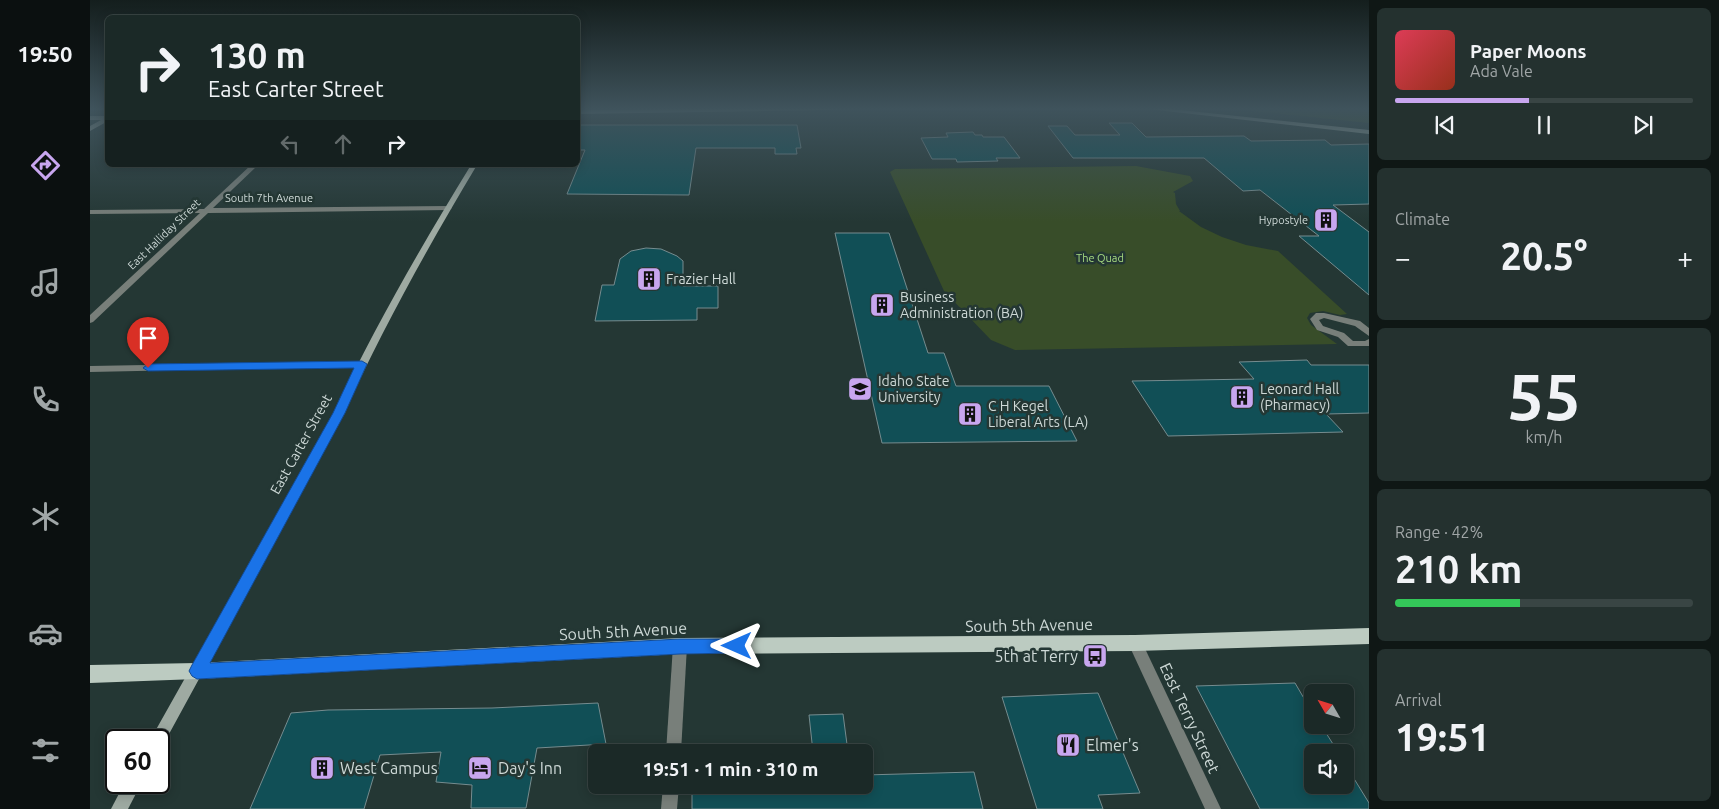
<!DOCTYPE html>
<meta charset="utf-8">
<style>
body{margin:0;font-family:Ubuntu,sans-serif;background:#24312f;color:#f1f3f6;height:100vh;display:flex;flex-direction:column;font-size:19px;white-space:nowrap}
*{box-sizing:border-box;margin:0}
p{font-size:16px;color:#a0a6a7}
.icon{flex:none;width:28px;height:28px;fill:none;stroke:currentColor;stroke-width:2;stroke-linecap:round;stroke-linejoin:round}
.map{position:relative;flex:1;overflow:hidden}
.drawer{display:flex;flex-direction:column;gap:8px;padding:8px;background:#0f1715;width:350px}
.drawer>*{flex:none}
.banner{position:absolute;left:15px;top:15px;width:475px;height:152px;border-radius:8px;box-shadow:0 2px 12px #0003,0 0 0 1px #394544;background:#1b2927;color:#f1f3f6;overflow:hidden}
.needle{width:32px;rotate:309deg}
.fabs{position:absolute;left:1214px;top:684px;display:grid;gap:10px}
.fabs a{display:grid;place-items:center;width:50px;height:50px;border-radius:8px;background:#1b2927;box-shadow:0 2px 12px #0003,0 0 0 1px #394544;font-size:25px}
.speed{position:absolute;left:15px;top:729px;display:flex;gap:10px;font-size:25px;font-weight:700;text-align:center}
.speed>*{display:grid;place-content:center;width:65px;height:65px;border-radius:50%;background:#1b2927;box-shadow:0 2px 12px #0003,0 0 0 1px #394544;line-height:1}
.speed .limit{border:2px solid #111;border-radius:8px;background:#fff;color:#111}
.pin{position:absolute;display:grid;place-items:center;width:42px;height:42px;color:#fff;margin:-51px -21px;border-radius:50% 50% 50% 0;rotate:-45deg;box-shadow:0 0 5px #0007}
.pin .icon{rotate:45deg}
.me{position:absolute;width:55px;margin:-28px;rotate:270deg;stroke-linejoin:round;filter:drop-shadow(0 0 4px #0008)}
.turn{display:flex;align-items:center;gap:18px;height:105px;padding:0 20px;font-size:22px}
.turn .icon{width:65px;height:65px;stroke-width:2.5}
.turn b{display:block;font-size:35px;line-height:42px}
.lanes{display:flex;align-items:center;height:48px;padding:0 20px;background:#0003;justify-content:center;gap:25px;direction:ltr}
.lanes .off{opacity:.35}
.big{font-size:38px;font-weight:600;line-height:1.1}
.drawer .tile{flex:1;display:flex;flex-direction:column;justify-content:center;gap:8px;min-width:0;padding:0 18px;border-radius:8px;background:#24312f}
.drawer .dial{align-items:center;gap:0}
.dial b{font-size:65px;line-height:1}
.song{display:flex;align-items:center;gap:15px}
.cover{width:60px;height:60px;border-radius:8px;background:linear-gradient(135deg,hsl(350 70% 55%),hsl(10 70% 35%))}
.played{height:5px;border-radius:2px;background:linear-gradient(90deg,#c8a6ef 45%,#394544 45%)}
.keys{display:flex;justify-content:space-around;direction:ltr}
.heat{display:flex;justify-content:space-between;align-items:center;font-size:28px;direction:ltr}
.charge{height:8px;border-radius:4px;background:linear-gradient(90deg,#34c759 42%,#394544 0)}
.trip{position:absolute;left:498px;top:744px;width:285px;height:50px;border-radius:8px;background:#1b2927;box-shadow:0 2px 12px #0003,0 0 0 1px #394544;font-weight:600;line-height:50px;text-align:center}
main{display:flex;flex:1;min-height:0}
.tabs{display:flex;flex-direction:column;width:90px;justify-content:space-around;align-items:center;background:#0b1010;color:#a0a6a7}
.tabs .icon{width:35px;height:35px}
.tabs .on{color:#c8a6ef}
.tabs b{font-size:22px;color:#f1f3f6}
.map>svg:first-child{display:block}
.green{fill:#384d29}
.building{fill:#114f56;stroke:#768c8f}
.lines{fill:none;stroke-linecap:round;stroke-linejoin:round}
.street{fill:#787f7a;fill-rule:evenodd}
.secondary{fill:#9eaaa2;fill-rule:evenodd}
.primary{fill:#bccbc1;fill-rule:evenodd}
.route{fill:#1a73e8;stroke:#114b97}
.labels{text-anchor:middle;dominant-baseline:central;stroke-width:5;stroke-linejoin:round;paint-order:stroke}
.far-street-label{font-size:11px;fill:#ced9d7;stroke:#243734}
.far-poi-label{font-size:11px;fill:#ced9d7;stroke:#243734;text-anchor:end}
.far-park-label{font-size:11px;fill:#a7db81;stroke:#243734}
.poi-label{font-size:14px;fill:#ced9d7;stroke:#243734;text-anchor:start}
.street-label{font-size:14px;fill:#ced9d7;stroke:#243734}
.near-street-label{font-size:16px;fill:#ced9d7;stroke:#243734}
.near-poi-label{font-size:16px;fill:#ced9d7;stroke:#243734;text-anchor:start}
</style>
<main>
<nav class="tabs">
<b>19:50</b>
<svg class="icon on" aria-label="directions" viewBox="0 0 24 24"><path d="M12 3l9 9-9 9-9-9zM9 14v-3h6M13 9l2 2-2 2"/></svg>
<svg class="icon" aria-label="music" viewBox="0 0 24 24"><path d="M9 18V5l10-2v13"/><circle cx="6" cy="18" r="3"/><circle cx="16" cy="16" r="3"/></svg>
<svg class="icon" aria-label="phone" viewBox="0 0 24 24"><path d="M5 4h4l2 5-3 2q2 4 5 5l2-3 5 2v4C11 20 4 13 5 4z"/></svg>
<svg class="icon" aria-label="climate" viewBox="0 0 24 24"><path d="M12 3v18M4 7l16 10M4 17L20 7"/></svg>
<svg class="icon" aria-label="car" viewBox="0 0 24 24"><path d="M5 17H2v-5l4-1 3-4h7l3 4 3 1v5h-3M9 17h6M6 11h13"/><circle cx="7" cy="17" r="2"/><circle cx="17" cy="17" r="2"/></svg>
<svg class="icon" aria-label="filters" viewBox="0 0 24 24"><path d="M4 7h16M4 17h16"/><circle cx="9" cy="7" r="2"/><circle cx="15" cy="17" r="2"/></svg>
</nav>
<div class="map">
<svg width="1279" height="809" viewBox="0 0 1279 809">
<rect width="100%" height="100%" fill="#243734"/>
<g class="green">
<polygon points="1134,108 1279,108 1279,123"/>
<polygon points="1046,166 1100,176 1103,181 1083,192 1085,193 1086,204 1090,211 1089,211 1111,227 1132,237 1156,245 1188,251 1257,314 1250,315 1233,311 1220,313 1217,318 1221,325 1247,344 925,350 901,340 854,291 800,172 805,169"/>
</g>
<g class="building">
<polygon points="1019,123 1042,123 1056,137 1154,136 1161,141 1235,140 1241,145 1279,144 1279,204 1243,205 1279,232 1279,295 1209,236 1229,236 1170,190 1153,191 1114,158 983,158 958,126 977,126 985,135 1030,135"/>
<polygon points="488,125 707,125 711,148 706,148 707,154 685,154 685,148 606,148 599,195 477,194 495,150 488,150"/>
<polygon points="883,132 885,135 892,135 893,137 914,137 930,158 906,158 908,161 867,162 866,159 842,159 831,138 858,137 856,133"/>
<polygon points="745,233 799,233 838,353 854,353 866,386 959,386 987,441 792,443"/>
<polygon points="556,248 571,249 587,256 593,261 593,286 628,286 628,308 607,308 607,320 505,321 512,285 524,285 530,259 541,251"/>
<polygon points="1217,360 1221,365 1279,365 1279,413 1236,414 1253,432 1078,436 1042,381 1164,379 1149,362"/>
<polygon points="1205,683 1222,712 1222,725 1231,725 1248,752 1222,752 1222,785 1255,785 1255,764 1279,803 1279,809 1170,809 1106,686"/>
<polygon points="1008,693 1050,793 1008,795 1013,809 947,809 912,697"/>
<polygon points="508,703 516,744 447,748 436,808 381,808 382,785 346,782 351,752 290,755 274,809 160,809 201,713 238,710 402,708"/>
<polygon points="753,714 758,752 723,752 719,715"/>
<polygon points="884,772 893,809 602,809 602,790 774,785 774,775"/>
</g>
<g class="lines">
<g class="street">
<polygon points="161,165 168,165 123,208 358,206 362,208 358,210 118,213 3,322 0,323 0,315 110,213 0,214 0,210 114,209"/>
<polygon points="1226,313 1234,313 1270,321 1279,328 1279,336 1265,326 1234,318 1229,320 1233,326 1254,333 1263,341 1275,341 1279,339 1279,346 1258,346 1248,337 1227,330 1220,319"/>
<polygon points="272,361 275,362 277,364 275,366 0,372 0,366"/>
<polygon points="1045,637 1050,638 1131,809 1115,809 1038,643 1040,638"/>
<polygon points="590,640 595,641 597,646 591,752 576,752 583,646 585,641"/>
<polygon points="573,785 589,785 587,809 571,809"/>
</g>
<g class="secondary">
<polygon points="666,108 864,108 488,114 488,110"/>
<polygon points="1049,108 1072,108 1279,130 1279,134"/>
<polygon points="0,116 18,116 18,121 0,131 0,126 11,120 0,120"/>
<path d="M381 165H387C339 245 293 328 254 413L73 745 69 747V740H60L63 735 244 413C284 328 332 245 381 165Z"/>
<polygon points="35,782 52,782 38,809 21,809"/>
</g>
<polygon class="primary" points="1279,628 1279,644 1045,651 590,654 107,679 0,683 0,665 107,663 590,638 1045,635"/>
</g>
<linearGradient id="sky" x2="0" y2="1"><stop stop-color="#141e1d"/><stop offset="0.49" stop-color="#3f535c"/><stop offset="1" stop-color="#3f535c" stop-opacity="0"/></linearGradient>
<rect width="1279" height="222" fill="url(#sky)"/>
<polygon class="route" points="272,361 277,364 255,413 120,663 590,639 647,639 652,641 655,646 652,651 647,653 590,654 107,679 102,676 99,671 102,665 243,413 264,368 58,371 53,368 58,364"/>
<defs>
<symbol id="building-square" viewBox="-11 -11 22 22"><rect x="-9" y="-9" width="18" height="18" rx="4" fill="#c8a6ef" stroke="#243734"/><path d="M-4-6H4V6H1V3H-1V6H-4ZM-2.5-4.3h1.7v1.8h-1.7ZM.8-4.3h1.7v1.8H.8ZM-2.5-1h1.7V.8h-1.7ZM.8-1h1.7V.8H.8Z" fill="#111"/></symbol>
<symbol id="university-square" viewBox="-11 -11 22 22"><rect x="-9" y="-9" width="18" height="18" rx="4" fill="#c8a6ef" stroke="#243734"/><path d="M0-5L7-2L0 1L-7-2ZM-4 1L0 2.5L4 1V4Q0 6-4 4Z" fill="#111"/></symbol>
<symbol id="bus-square" viewBox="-11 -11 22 22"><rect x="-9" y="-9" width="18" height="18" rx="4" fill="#c8a6ef" stroke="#243734"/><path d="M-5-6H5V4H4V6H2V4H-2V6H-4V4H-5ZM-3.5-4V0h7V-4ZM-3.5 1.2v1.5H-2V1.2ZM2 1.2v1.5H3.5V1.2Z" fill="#111"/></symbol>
<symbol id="restaurant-square" viewBox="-11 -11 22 22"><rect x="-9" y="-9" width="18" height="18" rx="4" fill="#c8a6ef" stroke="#243734"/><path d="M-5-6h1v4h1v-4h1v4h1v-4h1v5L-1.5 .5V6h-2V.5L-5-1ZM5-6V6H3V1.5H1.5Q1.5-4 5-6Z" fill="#111"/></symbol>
<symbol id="hotel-square" viewBox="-11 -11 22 22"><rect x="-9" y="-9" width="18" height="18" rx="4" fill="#c8a6ef" stroke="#243734"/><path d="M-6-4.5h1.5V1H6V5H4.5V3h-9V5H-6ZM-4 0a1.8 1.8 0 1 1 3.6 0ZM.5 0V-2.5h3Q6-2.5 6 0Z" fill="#111"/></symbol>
</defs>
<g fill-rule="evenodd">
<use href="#building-square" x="1222" y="206" width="28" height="28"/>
<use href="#building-square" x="545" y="265" width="28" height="28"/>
<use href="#building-square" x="778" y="291" width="28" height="28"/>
<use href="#university-square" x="756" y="375" width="28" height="28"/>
<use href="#building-square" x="1138" y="383" width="28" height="28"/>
<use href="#building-square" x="866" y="400" width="28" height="28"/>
<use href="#bus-square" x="991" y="642" width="28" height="28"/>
<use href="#restaurant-square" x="964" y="731" width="28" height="28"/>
<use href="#building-square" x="218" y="754" width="28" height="28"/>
<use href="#hotel-square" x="376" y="754" width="28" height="28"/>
</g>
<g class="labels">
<g class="far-street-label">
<text x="179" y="198">South 7th Avenue</text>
<text transform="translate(74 234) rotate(-44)">East Halliday Street</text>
</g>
<g class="far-poi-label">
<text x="1218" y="220">Hypostyle</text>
</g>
<g class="far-park-label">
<text x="1010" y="258">The Quad</text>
</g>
<g class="poi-label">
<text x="576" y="279">Frazier Hall</text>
<text x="810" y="297">Business<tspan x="810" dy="16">Administration (BA)</tspan></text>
<text x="788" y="381">Idaho State<tspan x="788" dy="16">University</tspan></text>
<text x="1170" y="389">Leonard Hall<tspan x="1170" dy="16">(Pharmacy)</tspan></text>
<text x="898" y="406">C H Kegel<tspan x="898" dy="16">Liberal Arts (LA)</tspan></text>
</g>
<g class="street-label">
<text transform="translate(211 444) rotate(-61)">East Carter Street</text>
</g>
<g class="near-street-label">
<text transform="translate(939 625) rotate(-1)">South 5th Avenue</text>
<text transform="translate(533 631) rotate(-3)">South 5th Avenue</text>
<text transform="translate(1100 718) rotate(65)">East Terry Street</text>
</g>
<g class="near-poi-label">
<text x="988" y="656" text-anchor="end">5th at Terry</text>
<text x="996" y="745">Elmer's</text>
<text x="250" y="768">West Campus</text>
<text x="408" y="768">Day's Inn</text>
</g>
</g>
</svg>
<div class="fabs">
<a><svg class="needle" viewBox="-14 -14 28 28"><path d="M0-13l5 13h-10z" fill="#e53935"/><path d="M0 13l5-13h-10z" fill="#a0a6a7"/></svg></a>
<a><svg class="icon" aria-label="sound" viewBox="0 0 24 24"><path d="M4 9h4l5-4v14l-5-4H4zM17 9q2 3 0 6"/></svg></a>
</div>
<div class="speed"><div class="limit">60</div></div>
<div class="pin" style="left:58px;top:368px;background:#d93025"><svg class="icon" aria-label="arrive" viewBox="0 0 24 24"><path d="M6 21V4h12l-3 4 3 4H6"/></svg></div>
<svg class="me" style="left:647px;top:646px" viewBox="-20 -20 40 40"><path d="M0-17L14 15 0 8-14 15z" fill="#1a73e8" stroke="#fff" stroke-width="4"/></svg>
<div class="trip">19:51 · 1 min · 310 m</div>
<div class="banner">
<div class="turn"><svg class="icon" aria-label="right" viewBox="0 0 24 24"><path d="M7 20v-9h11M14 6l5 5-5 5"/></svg><div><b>130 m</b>East Carter Street</div></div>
<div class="lanes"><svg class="icon off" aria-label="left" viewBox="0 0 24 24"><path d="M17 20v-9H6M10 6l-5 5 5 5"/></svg><svg class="icon off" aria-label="ahead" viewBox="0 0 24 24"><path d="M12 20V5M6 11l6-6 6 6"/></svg><svg class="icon" aria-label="right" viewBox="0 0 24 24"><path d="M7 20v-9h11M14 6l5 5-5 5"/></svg></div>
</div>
</div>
<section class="drawer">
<div class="tile">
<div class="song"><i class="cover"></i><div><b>Paper Moons</b><p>Ada Vale</p></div></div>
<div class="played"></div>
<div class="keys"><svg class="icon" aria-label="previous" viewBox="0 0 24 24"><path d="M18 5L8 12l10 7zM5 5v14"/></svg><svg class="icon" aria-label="pause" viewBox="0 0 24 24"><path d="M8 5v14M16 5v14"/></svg><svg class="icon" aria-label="next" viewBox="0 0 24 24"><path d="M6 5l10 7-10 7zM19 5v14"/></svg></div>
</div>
<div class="tile"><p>Climate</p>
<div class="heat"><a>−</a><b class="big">20.5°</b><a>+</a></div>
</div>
<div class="tile dial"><b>55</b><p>km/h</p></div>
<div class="tile"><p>Range · 42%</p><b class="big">210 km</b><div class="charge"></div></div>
<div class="tile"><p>Arrival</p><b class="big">19:51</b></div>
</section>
</main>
